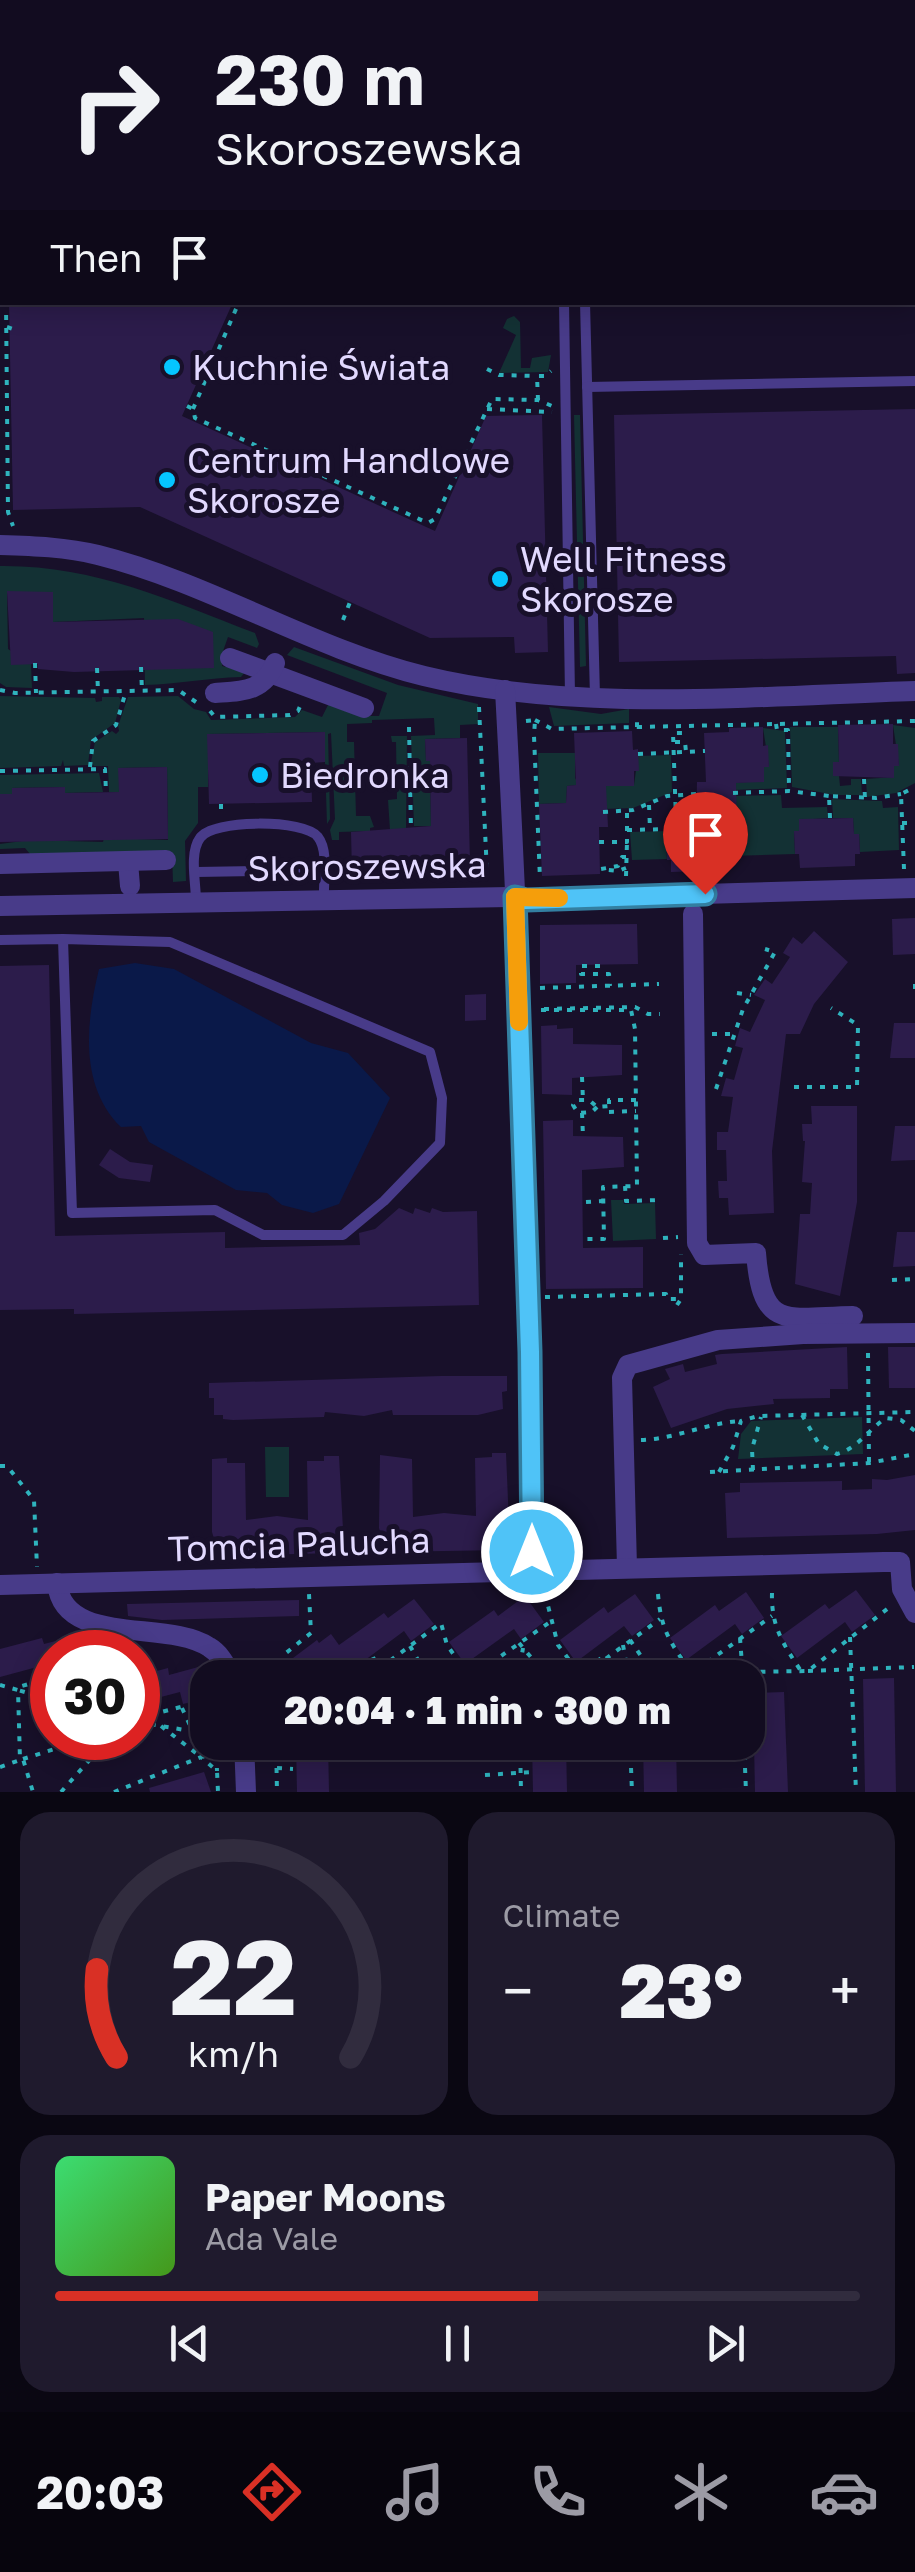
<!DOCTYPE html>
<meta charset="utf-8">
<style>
body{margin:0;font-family:"Golos Text",sans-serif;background:#1f1a2d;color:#f1f3f6;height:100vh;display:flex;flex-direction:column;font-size:38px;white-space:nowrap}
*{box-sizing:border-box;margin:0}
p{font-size:32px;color:#9c9ba5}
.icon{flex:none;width:55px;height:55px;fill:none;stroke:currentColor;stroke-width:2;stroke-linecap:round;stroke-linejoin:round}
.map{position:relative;height:1792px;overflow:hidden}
.panel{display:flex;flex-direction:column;gap:20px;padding:20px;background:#0a0712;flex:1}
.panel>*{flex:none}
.top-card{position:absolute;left:0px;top:0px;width:915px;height:305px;box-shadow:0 5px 25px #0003,0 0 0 2px #312c3e;background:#120c20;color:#f1f3f6;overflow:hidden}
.speed{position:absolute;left:30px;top:1630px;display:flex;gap:20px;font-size:50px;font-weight:700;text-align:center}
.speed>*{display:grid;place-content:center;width:130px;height:130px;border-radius:50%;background:#120c20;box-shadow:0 5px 25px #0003,0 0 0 2px #312c3e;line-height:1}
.speed .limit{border:15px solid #d22;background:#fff;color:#111}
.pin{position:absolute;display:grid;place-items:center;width:85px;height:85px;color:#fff;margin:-102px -42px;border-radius:50% 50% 50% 0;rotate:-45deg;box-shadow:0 0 10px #0007}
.pin .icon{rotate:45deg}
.me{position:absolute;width:110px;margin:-55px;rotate:0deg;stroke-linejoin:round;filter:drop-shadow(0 0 8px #0008)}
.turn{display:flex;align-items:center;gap:35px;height:210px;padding:0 50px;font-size:45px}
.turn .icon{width:130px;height:130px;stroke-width:2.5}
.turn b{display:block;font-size:70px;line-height:85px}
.then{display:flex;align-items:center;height:95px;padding:0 50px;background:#0003;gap:20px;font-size:38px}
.big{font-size:75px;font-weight:800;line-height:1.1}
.panel .widget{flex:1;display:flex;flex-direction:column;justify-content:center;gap:15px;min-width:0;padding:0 35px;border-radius:30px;background:#1f1a2d}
.panel .dial{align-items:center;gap:0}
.dial svg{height:260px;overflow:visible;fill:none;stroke:#312c3e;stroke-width:7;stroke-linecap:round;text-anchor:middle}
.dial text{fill:#f1f3f6;stroke:none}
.song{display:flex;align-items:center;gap:30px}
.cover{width:120px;height:120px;border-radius:15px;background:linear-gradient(135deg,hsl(140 70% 55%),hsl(100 70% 35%))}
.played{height:10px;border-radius:5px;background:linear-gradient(90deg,#d93025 60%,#312c3e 60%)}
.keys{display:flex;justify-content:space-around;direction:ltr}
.heat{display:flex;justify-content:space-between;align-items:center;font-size:55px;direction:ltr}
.panel .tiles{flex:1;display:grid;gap:20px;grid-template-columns:1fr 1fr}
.widget:last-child{grid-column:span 2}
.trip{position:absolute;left:190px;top:1660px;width:575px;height:100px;border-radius:30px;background:#120c20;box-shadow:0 5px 25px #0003,0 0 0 2px #312c3e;font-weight:800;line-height:100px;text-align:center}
.menu{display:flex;height:160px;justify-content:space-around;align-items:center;background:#07050d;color:#9c9ba5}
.menu .icon{width:70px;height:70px}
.menu .selected{color:#d93025}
.menu b{font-size:45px;color:#f1f3f6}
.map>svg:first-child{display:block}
.green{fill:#133134}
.water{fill:#0a1949}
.building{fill:#2c1c4b}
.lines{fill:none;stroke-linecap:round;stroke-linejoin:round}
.path{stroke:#2fb3bd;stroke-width:4;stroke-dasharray:5 8;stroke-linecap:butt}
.lane{stroke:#483b89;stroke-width:10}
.street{stroke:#483b89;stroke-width:20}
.route-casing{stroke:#337fa1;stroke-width:25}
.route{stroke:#4fc3f7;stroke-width:18}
.slow{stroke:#f59e0b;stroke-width:18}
.poi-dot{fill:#05c5ff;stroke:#18102a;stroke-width:4}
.labels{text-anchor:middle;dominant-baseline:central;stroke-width:10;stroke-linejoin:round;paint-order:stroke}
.poi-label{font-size:35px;fill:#e2d9ff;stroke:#18102a;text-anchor:start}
.street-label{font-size:35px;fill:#e2d9ff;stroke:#18102a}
</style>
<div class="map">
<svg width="915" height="1792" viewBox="0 0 915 1792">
<rect width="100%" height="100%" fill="#18102a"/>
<g class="green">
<polygon points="514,316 520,322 521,368 530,368 532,358 551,355 548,372 499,373 516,335 503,328 507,319"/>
<polygon points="574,415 580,415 586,666 580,667"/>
<path d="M0 566C95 565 168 600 255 633L259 644 257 648 228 637 222 654V666L245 672 241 677C208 678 178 684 145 685L144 618 53 622 52 592 7 593 8 649 31 664 32 688 6 687 0 683Z"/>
<polygon points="294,647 398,685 478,704 478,724 460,725 460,738 425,739 426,760 430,761 431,826 414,826 411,736 435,735 434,718 372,720 372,723 347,724 347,742 354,742 356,816 370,816 374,827 370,828 370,831 339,832 339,840 332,840 330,830 335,819 331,733 328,734 330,819 327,824 324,732 208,734 208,787 198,787 198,823 185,841 186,881 173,882 172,853 30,854 25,848 0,849 0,844 30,840 103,842 104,838 168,840 167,767 119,768 119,792 109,792 108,766 94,766 91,762 95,742 112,731 116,734 119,731 118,726 128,697 178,696 194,709 206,712 211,720 295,717 302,710 322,717 329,703 363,716 379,716 387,693 287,655"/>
<polygon points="0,696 95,698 96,702 102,701 102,697 119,697 121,700 115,723 91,740 88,765 64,766 63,760 61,766 0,768"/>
<polygon points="549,707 601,714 629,709 629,723 554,726"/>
<polygon points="893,725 915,728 915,783 896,793 867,797 866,779 894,777 894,766 899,765"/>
<polygon points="790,727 838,727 839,762 833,763 833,776 839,776 840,786 851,785 851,779 861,779 862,795 835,795 792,787"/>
<polygon points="763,728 785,731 787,788 733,790 733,783 764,781 764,767 769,766"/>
<polygon points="391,736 407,736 406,830 390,830 388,800 397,799 396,742 392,742"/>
<polygon points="538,753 575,753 575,778 579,785 567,786 566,803 539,804"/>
<polygon points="671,755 672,792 633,808 603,809 606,786 634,785 638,756"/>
<polygon points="99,773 103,792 65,793 65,787 12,788 12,794 0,794 0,775"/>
<polygon points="781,795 782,808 827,807 828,818 799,820 799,831 794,832 795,854 730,856 728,823 737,823 733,796"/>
<polygon points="832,799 882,801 883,808 898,807 899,850 860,852 859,834 854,834 853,818 833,818"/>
<polygon points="670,831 671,837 666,838 667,859 632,860 630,832"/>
<polygon points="611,1200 623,1200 624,1204 655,1203 656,1239 613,1241"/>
<polygon points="862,1417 863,1454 738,1459 741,1434 751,1421"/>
<polygon points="265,1447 289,1447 289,1497 266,1497"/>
</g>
<path class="water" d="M135 963 174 969 311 1043 348 1053 390 1098 339 1204 313 1213 282 1205 267 1193 236 1190 149 1142 141 1126 121 1127C79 1086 86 1022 99 969Z"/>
<g class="building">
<polygon points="9,302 233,302 182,416 435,531 486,416 542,415 548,652 515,653 514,637 430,638 140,507 13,510"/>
<polygon points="915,409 915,673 897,674 896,656 619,662 614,415"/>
<polygon points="7,591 53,592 53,622 178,619 213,632 214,668 74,672 38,669 38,664 11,665"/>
<polygon points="893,724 893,744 898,744 899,766 894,766 894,778 833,776 833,762 839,762 838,725"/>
<polygon points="763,727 763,746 768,745 769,767 764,767 764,782 736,783 737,823 728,823 730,870 671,872 671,860 667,860 666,837 670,837 670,820 696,820 697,782 706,782 704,733 729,732 729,728"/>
<polygon points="632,731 633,750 638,749 639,771 634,771 634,786 606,786 608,827 599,827 600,874 542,876 539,804 566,803 567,786 576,785 574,733"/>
<polygon points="325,732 325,762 311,763 312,802 209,804 207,734"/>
<polygon points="467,738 470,863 408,865 406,871 352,872 351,832 431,826 430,761 426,761 425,739"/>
<polygon points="167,767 168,839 0,842 0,794 12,794 12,788 65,787 65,793 119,792 118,768"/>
<polygon points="853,818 854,834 859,834 860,854 855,854 855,866 800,868 799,854 795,854 794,831 799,831 799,819"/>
<polygon points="915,918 915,954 893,955 892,919"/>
<polygon points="637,924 638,964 576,965 576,983 540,984 540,925"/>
<polygon points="814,931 848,962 814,1004 800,1034 786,1034 772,1151 774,1213 729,1215 728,1198 719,1198 718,1181 727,1181 726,1150 717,1150 717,1132 728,1132 733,1097 721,1096 726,1078 734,1080 743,1048 735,1046 740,1028 750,1032 765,1000 754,995 765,979 772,984 790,957 783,953 793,937 802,944"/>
<polygon points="49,965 55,1236 225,1232 225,1248 360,1245 359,1233 375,1229 399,1208 413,1214 415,1208 430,1213 432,1208 443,1212 477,1211 479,1305 74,1314 74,1309 0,1310 0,966"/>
<polygon points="486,994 486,1020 465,1021 465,995"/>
<polygon points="894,1023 915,1023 915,1058 890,1058"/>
<polygon points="557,1025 557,1029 573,1028 573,1044 622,1045 622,1075 572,1078 572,1095 542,1094 541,1026"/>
<polygon points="811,1106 857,1106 857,1202 840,1296 795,1284 800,1214 810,1214 812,1183 802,1182 805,1141 803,1141 802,1124 812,1124"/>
<polygon points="573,1120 573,1136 623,1137 624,1167 582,1170 583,1248 643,1247 643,1288 546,1289 543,1121"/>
<polygon points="895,1126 915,1126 915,1160 891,1161"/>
<polygon points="110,1149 130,1162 153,1165 150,1182 119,1178 99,1165"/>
<polygon points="897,1232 915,1232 915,1266 893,1267"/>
<polygon points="847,1347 848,1389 830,1389 830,1398 773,1399 774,1404 727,1409 671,1428 653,1387 670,1379 665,1369 683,1364 685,1372 717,1364 715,1355 722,1354"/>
<polygon points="888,1347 915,1347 915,1388 889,1388"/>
<polygon points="441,1376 507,1376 507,1391 502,1392 503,1409 478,1415 393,1415 392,1410 364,1416 325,1412 324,1417 233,1420 223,1419 223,1415 214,1415 214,1398 209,1398 209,1383"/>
<polygon points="492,1453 506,1453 509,1524 504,1550 386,1552 379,1528 380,1455 412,1459 413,1517 444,1513 476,1516 475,1458 492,1457"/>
<polygon points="324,1456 339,1456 343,1529 337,1553 219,1556 212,1532 212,1459 227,1458 227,1463 245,1463 246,1520 277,1516 308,1520 307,1461 324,1461"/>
<polygon points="915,1475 915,1530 877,1534 727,1538 725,1493 740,1492 740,1483 842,1481 842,1490 872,1489 872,1479 887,1480"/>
<polygon points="856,1590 875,1615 852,1632 845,1622 797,1658 781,1636 825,1604 829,1609"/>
<polygon points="746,1592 764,1618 742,1634 735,1624 686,1660 670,1638 715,1605 719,1611"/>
<polygon points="635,1594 654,1620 632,1636 624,1626 576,1662 560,1640 604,1607 608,1613"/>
<polygon points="525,1596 544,1622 521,1639 514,1629 465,1664 449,1642 494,1610 498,1616"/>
<polygon points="414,1599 434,1624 411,1641 404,1631 341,1678 289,1678 289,1661 317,1640 319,1643 331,1634 339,1645 384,1613 388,1618"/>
<polygon points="299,1600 299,1616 162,1620 128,1616 127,1604"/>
<polygon points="75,1636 80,1652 52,1652 52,1663 0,1677 0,1649 42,1638 44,1644"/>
<polygon points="202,1666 208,1698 183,1704 180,1692 138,1703 138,1676 168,1668 169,1675"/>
<polygon points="894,1678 896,1792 865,1792 863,1679"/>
<polygon points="784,1692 788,1792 755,1792 753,1693"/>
<polygon points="296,1742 328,1742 329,1792 297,1792"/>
<polygon points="532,1742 566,1742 567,1792 533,1792"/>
<polygon points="643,1742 676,1742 677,1792 644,1792"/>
<polygon points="204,1772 211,1792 150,1792 149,1788"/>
</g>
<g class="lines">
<g class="path">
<polyline points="754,0 755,2"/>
<polyline points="6,302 8,512 13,526"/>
<polyline points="7,327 19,331"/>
<polyline points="487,369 499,375 536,376"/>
<polyline points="538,400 537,376 545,376 551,371"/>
<polyline points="187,406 193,409 195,418 428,523 435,519 492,399 538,400 552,406"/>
<polyline points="193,409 239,302"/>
<polyline points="487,409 552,412"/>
<polyline points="343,620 350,602"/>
<polyline points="35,663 36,693"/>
<polyline points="141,667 142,691"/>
<polyline points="97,668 98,691"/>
<polyline points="0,690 15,693 178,690 196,702"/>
<polyline points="479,707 487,872 479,879"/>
<polyline points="210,711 215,717 290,715 298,711 301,704"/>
<polyline points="535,720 552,729 637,727 637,717"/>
<polyline points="526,721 535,720 534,736 540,879"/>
<polyline points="776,724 777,730 788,730 789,788"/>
<polyline points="409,727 411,831"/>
<polyline points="637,727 915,721"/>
<polyline points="675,742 685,742 686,752"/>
<polyline points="638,754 705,751"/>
<polyline points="90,767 93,741 116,725 126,691"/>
<polyline points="0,771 105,769 106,792"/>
<polyline points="864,779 865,799"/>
<polyline points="733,793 789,791 829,796"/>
<polyline points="221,804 221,816"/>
<polyline points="649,805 650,829"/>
<polyline points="603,812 633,810 667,796 696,794"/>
<polyline points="830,818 829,796 876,798 901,794"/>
<polyline points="676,820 673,733 683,733 683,726"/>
<polyline points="902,823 915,823"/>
<polyline points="627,830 670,829"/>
<polyline points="599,842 627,842 627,811"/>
<polyline points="626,857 622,857 618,866 601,869 618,871 626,868"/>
<polyline points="411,863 411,878"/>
<polyline points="904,869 901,794 915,787"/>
<polyline points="626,876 627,842"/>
<polyline points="600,966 581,966 581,974 609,974 610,986"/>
<polyline points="915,984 915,996"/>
<polyline points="540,988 659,984"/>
<polyline points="737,993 751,995"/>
<polyline points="544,1009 635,1007 648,1014 660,1014"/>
<polyline points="541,1010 631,1010 635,1029 637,1186 603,1187 604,1239 583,1239"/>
<polyline points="712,1034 736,1034"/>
<polyline points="582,1077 583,1100"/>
<polyline points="794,1087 857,1087 858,1025 831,1008"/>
<polyline points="716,1089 743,1009 775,952 765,949"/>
<polyline points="636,1100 609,1100 609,1112 636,1111"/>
<polyline points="597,1107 592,1112 578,1113 573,1105 577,1100 589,1100 597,1107 609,1106"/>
<polyline points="582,1113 583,1136"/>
<polyline points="625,1186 626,1201 662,1200"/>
<polyline points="586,1202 603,1201"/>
<polyline points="663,1238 678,1237"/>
<polyline points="892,1280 915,1279"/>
<polyline points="545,1297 666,1294 667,1299 681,1299"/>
<polyline points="677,1305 681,1299 681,1254"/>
<polyline points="868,1353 869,1463"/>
<path d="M802 1415 819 1444 837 1454C857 1449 869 1429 886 1418L901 1420 915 1431"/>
<path d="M641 1440C675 1439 706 1423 741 1421"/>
<polyline points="0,1466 7,1466 34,1500 37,1567"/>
<polyline points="753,1470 752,1449 761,1417"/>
<polyline points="710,1472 869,1463 915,1454"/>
<polyline points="719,1472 733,1447 741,1421 758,1416 915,1412"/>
<path d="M772 1593C771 1626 783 1644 801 1671"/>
<polyline points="545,1594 558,1645 580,1674"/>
<path d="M658 1594C661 1631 671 1644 692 1673L808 1671 891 1606"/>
<polyline points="850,1637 856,1792"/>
<polyline points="740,1638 743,1678"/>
<polyline points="630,1640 652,1672"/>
<polyline points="519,1643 545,1674"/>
<polyline points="623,1645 629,1678"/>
<polyline points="410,1646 427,1676"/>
<polyline points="373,1657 383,1678"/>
<polyline points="598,1658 609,1672"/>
<polyline points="380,1668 441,1623 447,1645 468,1675"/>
<polyline points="808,1671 914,1667"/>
<polyline points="492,1674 488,1665 550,1622"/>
<polyline points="585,1674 660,1619"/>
<polyline points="52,1677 22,1686 18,1690 52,1700"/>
<polyline points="285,1678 286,1653 311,1633 309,1594"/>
<polyline points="412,1678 692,1673 772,1616"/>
<polyline points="518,1678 523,1648"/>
<polyline points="0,1685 18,1690 20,1760"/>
<polyline points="182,1708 205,1758"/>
<polyline points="138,1718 208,1700"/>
<polyline points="138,1722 208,1734"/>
<polyline points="161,1726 201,1757"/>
<polyline points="216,1742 217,1771"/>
<polyline points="276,1742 277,1792"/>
<polyline points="520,1742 521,1792"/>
<polyline points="630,1742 632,1792"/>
<polyline points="744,1742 746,1792"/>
<polyline points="23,1759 89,1738"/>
<polyline points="0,1767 23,1759 33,1792"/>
<polyline points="277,1768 293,1769"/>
<polyline points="485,1775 531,1772"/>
<polyline points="61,1792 109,1738"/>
<polyline points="114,1792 201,1757 217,1771 218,1792"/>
</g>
<g class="lane">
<polyline points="0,31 2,31"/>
<polyline points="912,232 915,232"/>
<polyline points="564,302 570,696"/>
<polyline points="585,302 595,697"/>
<polyline points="587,387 915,381"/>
<polyline points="196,872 323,870"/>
<path d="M196 901C196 883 189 853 200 838 212 819 305 819 318 837 329 851 323 881 324 899"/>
<polyline points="0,940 63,939 72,1213 215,1210 263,1235 343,1235 384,1201 440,1143 442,1098 430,1052 170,942 63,939"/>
</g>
<g class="street">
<path d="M0 545C33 546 66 547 98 555 210 583 311 648 424 676 576 713 759 696 915 691"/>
<polyline points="230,658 364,708"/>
<path d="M505 690C521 983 531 1277 532 1570"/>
<path d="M215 693C242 691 264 692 275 663"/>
<polyline points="128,862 130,886"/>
<polyline points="0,864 166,860"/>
<polyline points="0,906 515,897 526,899 915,888"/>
<path d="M693 914 697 1243 704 1255 756 1253C762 1332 786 1317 853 1316"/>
<polyline points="627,1567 622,1378 628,1365 718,1340 803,1334 915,1333"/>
<path d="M57 1583C63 1647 167 1619 209 1647 221 1654 226 1666 233 1678"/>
<polyline points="0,1585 884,1562 900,1562 902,1589 915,1613"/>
<polyline points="244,1742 246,1792"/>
</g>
</g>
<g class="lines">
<defs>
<polyline id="route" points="532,1552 530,1352 515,897 526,900 705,894"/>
</defs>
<use href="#route" class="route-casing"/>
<use href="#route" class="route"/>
<polyline class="slow" points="519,1022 515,897 559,898"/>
</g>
<g class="poi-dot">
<circle cx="172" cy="367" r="10"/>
<circle cx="167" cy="480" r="10"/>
<circle cx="500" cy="579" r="10"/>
<circle cx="260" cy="775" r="10"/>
</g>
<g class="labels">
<g class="poi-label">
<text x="192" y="367">Kuchnie Świata</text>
<text x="187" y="460">Centrum Handlowe<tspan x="187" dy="40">Skorosze</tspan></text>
<text x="520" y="559">Well Fitness<tspan x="520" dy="40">Skorosze</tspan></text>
<text x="280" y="775">Biedronka</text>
</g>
<g class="street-label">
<text transform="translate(367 866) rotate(-1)">Skoroszewska</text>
<text transform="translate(299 1544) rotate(-2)">Tomcia Palucha</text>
</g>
</g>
</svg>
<div class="speed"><div class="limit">30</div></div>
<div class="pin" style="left:705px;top:894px;background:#d93025"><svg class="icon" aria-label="arrive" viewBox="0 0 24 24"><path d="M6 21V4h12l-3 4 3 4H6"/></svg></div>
<svg class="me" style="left:532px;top:1552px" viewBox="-20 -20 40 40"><circle r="17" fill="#4fc3f7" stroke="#fff" stroke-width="3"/><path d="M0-11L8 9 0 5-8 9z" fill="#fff"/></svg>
<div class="trip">20:04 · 1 min · 300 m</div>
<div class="top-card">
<div class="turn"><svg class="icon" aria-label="right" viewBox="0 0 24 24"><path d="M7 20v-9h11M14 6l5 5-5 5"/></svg><div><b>230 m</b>Skoroszewska</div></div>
<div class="then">Then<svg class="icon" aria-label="arrive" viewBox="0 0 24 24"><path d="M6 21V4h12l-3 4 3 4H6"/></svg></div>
</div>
</div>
<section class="panel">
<div class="tiles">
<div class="widget dial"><svg viewBox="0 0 100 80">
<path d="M14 69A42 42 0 1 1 86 69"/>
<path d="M14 69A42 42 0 0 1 8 42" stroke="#d93025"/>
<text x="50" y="56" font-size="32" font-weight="700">22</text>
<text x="50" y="72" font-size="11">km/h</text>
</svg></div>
<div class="widget"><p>Climate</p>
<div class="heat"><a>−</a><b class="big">23°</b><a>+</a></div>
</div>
<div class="widget">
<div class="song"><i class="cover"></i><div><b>Paper Moons</b><p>Ada Vale</p></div></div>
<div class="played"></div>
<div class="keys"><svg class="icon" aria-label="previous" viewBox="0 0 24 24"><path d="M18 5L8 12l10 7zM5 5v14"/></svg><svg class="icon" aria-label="pause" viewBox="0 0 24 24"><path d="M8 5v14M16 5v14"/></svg><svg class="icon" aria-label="next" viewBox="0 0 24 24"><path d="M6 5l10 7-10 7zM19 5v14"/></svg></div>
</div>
</div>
</section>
<nav class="menu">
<b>20:03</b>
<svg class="icon selected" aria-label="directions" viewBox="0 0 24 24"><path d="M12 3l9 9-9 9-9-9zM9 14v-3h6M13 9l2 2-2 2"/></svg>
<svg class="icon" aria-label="music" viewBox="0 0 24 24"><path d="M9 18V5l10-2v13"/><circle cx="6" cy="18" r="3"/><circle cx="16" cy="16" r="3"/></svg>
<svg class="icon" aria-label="phone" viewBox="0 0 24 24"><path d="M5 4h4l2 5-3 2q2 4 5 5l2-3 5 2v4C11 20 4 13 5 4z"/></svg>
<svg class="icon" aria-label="climate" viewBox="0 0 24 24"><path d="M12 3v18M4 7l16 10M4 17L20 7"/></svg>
<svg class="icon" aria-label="car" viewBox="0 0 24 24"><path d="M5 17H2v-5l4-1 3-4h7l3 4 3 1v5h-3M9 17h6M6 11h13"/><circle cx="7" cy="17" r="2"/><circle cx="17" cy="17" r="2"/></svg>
</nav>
